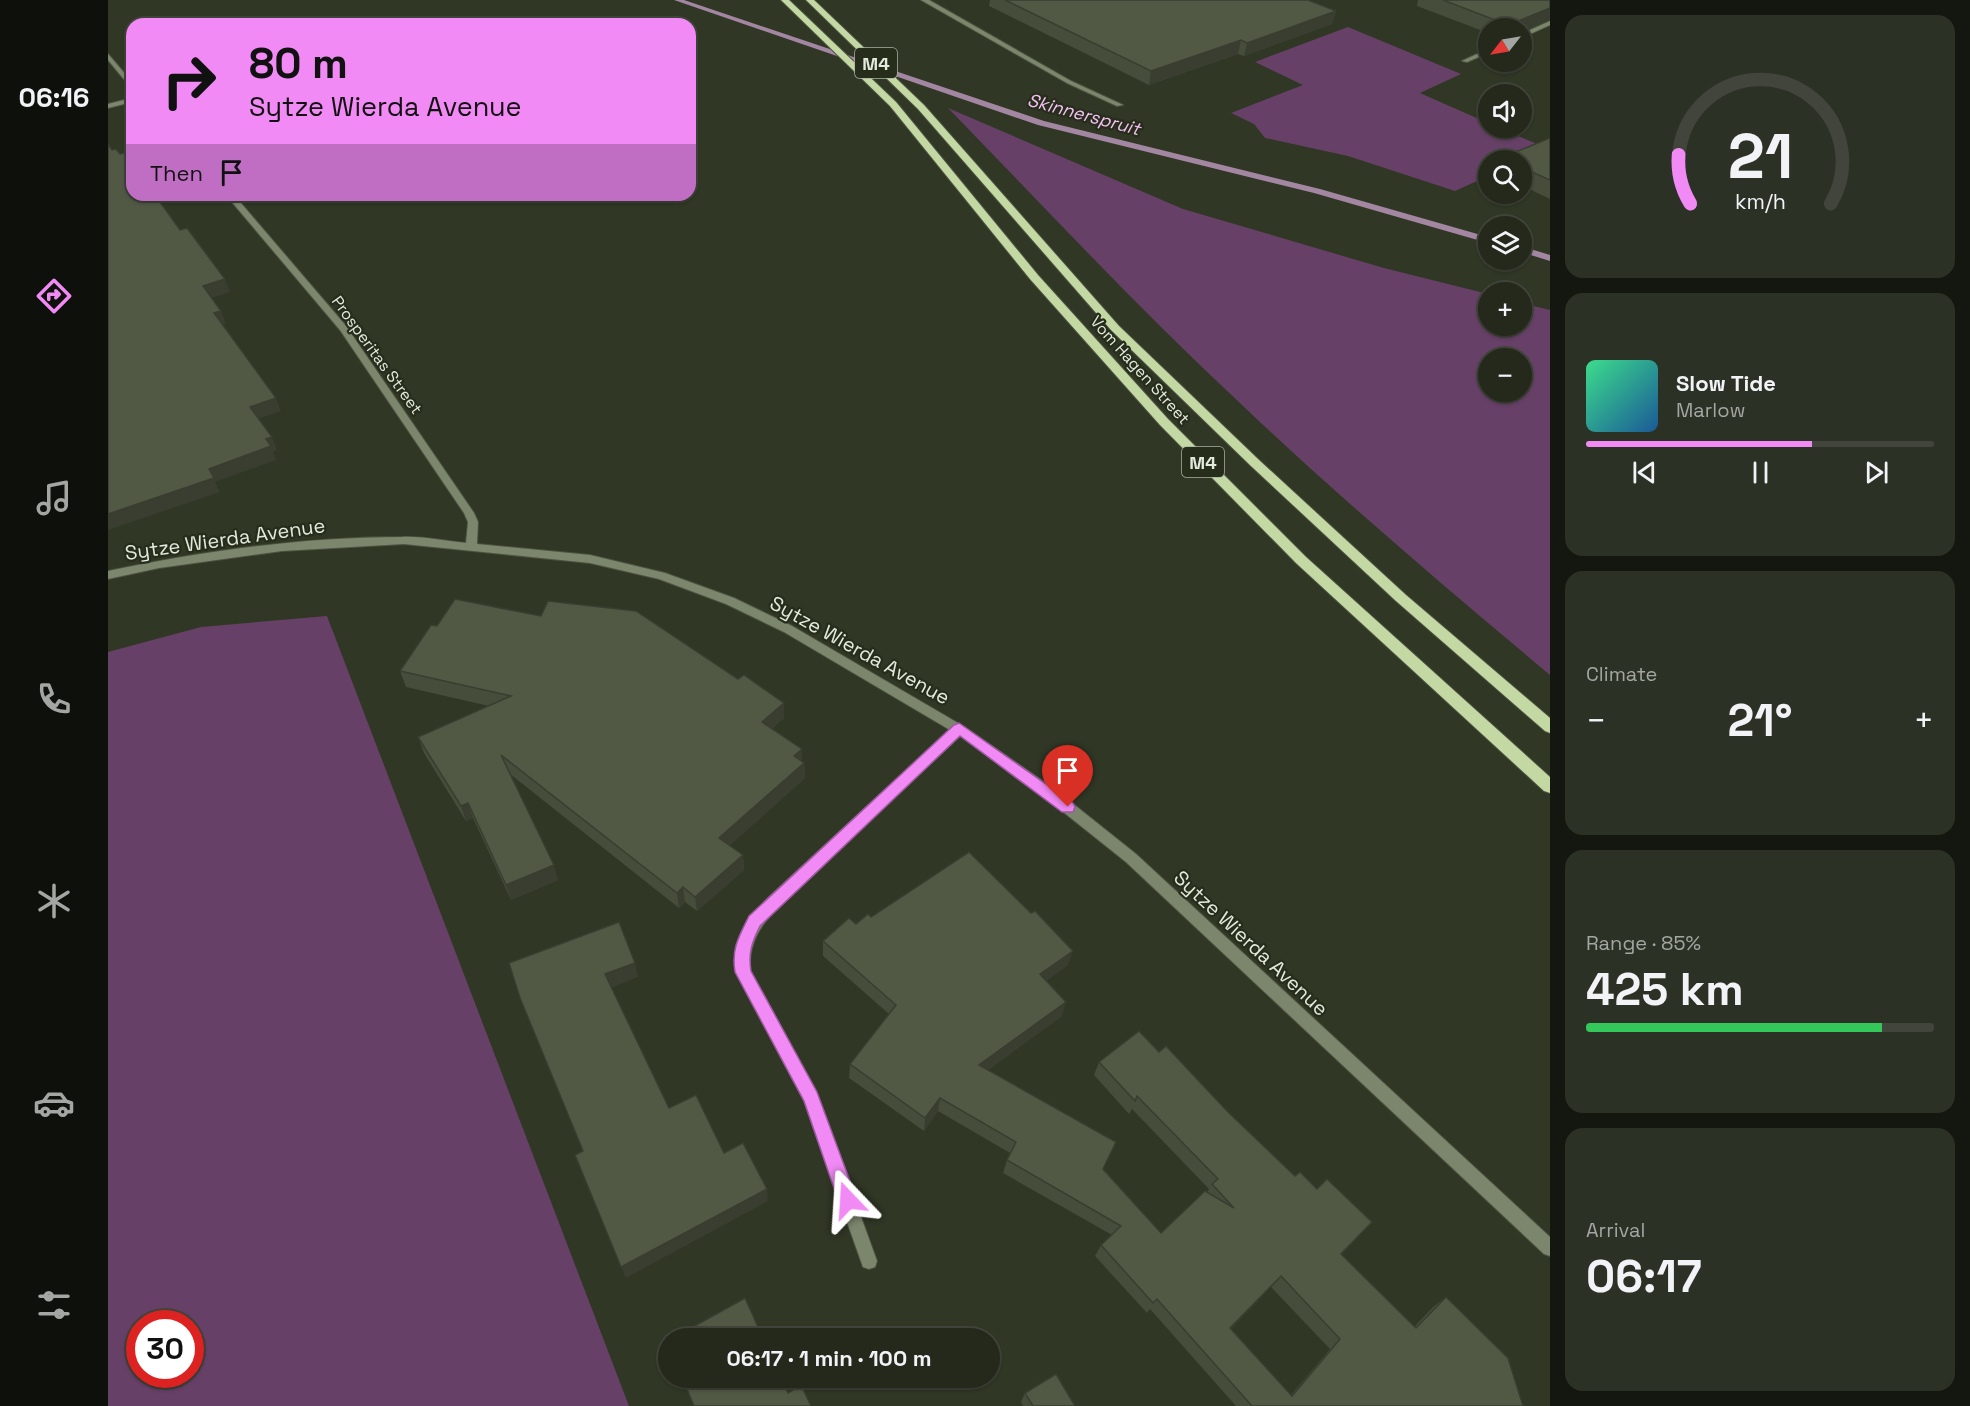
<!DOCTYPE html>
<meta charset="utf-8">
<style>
body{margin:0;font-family:"Space Grotesk",sans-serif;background:#2c3125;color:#f1f3f6;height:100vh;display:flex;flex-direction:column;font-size:22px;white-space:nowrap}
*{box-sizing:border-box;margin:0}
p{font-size:20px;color:#a3a6a3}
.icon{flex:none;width:33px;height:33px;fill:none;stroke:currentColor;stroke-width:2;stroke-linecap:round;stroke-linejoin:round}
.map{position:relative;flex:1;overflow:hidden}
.details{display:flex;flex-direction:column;gap:15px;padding:15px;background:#14170f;width:420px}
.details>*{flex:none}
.banner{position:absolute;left:18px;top:18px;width:570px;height:183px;border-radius:18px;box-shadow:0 2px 4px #0004,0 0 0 2px #41453b;background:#f18af4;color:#111;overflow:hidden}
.needle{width:39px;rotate:239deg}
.tools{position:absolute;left:1370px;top:18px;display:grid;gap:12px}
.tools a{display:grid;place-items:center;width:54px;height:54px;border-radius:50%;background:#24291c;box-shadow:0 2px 4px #0004,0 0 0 2px #41453b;font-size:30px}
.speed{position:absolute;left:18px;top:1310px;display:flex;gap:12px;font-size:30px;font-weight:700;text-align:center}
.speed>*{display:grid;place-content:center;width:78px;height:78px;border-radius:50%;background:#24291c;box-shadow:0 2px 4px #0004,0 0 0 2px #41453b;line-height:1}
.speed .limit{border:9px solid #d22;background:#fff;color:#111}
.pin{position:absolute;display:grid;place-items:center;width:51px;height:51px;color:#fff;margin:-62px -26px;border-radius:50% 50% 50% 0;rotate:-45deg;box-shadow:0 0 6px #0007}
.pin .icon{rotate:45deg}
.me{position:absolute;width:66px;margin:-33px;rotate:340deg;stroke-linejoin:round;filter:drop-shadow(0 0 4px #0008)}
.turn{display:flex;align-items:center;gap:21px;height:126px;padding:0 24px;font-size:27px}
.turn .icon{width:78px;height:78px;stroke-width:2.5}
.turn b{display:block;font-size:42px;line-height:51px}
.then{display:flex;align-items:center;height:57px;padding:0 24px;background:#0003;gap:12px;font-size:22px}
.big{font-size:45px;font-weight:600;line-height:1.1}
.details .card{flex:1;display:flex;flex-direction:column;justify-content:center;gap:9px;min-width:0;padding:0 21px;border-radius:18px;background:#2c3125}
.details .dial{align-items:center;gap:0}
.dial svg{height:156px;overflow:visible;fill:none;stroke:#41453b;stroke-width:7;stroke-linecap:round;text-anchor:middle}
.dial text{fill:#f1f3f6;stroke:none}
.song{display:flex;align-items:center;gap:18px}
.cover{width:72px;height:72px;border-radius:9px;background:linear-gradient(135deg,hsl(150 70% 55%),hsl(210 70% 35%))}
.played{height:6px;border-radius:3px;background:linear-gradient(90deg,#f18af4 65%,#41453b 65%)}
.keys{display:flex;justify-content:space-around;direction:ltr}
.heat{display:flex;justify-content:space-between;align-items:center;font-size:33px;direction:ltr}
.charge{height:9px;border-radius:4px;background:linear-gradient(90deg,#34c759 85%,#41453b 0)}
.trip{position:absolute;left:550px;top:1328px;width:342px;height:60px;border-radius:30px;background:#24291c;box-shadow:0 2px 4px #0004,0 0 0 2px #41453b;font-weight:600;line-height:60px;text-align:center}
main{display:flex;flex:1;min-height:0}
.dock{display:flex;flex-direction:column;width:108px;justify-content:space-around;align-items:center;background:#0e100b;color:#a3a6a3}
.dock .icon{width:42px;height:42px}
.dock .on{color:#f18af4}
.dock b{font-size:27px;color:#f1f3f6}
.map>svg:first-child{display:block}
.green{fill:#664066;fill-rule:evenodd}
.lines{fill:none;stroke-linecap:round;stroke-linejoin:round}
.stream{fill:#a386a2;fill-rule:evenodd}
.lane-casing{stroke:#4d5342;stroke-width:2}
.street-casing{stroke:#4d5342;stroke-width:2}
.primary-casing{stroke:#4d5342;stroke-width:2}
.lane{fill:#7c866d;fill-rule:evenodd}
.street{fill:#7c866d;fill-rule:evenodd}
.primary{fill:#c4d8a4;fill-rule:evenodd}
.wall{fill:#464d3b;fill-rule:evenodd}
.shaded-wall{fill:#393e30}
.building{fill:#515945;stroke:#393e30;stroke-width:1.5;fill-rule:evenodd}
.route{fill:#f18af4;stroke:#9d5a9f;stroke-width:1.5}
.labels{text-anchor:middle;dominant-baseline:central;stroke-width:4.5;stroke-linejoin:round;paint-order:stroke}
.far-street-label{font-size:16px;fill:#e4e9dd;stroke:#262d1b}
.shield{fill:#262d1b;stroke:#abb1a3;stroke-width:1.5}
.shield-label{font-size:18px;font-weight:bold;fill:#e4e9dd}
.far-water-label{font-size:18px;font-style:italic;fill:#f8c2f8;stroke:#262d1b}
.street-label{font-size:20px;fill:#e4e9dd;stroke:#262d1b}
</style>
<main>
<nav class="dock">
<b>06:16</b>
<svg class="icon on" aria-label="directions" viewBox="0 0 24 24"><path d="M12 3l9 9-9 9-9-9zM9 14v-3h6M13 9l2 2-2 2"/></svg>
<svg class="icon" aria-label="music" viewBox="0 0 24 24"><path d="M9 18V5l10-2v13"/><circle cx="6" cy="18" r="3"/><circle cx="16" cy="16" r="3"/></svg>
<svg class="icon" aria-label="phone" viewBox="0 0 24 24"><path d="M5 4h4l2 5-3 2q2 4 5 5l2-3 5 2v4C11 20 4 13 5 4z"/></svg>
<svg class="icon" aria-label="climate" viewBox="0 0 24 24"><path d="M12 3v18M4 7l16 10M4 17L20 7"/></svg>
<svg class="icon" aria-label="car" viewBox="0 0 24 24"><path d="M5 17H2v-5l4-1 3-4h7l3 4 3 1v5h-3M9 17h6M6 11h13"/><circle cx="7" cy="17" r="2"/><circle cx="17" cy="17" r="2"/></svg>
<svg class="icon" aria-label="filters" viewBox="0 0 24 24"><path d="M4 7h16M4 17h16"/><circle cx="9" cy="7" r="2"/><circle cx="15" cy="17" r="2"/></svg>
</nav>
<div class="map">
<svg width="1442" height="1406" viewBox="0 0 1442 1406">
<rect width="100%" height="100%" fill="#303725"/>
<g class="green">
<polygon points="1240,27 1353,74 1312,93 1380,123 1380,128 1391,128 1441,149 1413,160 1380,160 1380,176 1347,191 1240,156 1157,138 1146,124 1123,113 1195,85 1147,62"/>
<path d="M840 108 1075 209 1276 268 1380 294V326H1413V303L1442 310V675C1337 587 1233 499 1134 405 1032 310 937 208 840 108ZM1380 358H1413V392H1380Z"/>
<path d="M219 616 521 1406H0V652L93 627ZM32 1323H82V1374H32Z"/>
</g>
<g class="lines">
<g class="stream">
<polygon points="566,0 576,0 936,121 1212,189 1380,237 1380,243 1206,193 930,125"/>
<polygon points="1413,246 1442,255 1442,261 1413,252"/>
</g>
<defs>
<g id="lane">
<polygon points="1442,21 1442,25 1413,38 1413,34"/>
<polygon points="1380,49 1380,53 1359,62 1354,61"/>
</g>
<g id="street">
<polygon points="813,0 821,0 963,81 1015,105 1009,106 959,83"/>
<polygon points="0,54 24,82 24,89 0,60"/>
<polygon points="24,98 24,102 0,108 0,104"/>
<path d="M118 195H126L238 326 366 513 370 522 369 544 482 555 557 573 626 598 684 626 855 726 949 791 1028 854 1442 1237V1256L1436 1254 1018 862 939 799 852 736 672 904C653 925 640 942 642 971L708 1093 769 1261 767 1267 761 1269 755 1267 696 1101 628 972C625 940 641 918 662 896L842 730 676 632 618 604 551 579 482 563 296 544 174 551 51 568 0 579V571C96 551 196 537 294 537 315 536 337 541 358 543L360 522 356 513 232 330Z"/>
</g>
<g id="primary">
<polygon points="673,0 681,0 788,102 930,275 1060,419 1198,557 1442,777 1442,793 1436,791 1188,563 1052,425 922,279 782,106"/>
<polygon points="698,0 706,0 816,105 1011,326 1151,460 1298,595 1442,718 1442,733 1437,731 1288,601 1143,466 1003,330 810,109"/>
</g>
</defs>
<use href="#lane" class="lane-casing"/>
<use href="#street" class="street-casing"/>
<use href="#primary" class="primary-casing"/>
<use href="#lane" class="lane"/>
<use href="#street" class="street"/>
<use href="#primary" class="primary"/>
</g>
<g class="wall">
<polygon points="882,0 1200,0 1228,11 1224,24 1136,56 1130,54 1041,85 881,6"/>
<polygon points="1310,0 1442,0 1442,20 1413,32 1413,28 1380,28 1380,33 1309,6"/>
<polygon points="1442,138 1442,199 1413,185 1413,160 1392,160 1393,158"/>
<polygon points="292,671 676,718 664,729 696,763 697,778 622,845 635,855 636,870 589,911 577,902 571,908 402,774 450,880 403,900 365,818 358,821 316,753 310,737 381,706 298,687"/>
<path d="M763 917 960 965 938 981 954 1016 880 1070 995 1170 1053 1233 1099 1193 1101 1189 1024 1109 1021 1114 986 1075 991 1062 1233 1254 1306 1327 1325 1307 1338 1297 1415 1406H1128L1042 1309 1039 1313 987 1256 993 1245 1004 1235 895 1173 899 1160 902 1153 830 1111 816 1131 741 1078 742 1064 781 1014 715 956V941ZM1163 1287 1222 1349 1183 1395 1123 1329Z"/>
<polygon points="917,1393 967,1406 915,1406 913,1402"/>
</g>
<g class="shaded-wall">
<polygon points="1442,8 1442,20 1413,32 1413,28 1399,28 1400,25"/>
<polygon points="1228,11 1224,24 1136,56 1139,43"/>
<polygon points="1133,40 1130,54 1041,85 1043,71"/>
<polygon points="117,279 122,292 100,299 95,286"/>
<polygon points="113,311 118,324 111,326 106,313"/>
<polygon points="168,398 173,411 147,420 142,407"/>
<polygon points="164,437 169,450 165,452 168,460 107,482 112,492 0,530 0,514 101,469"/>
<polygon points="676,703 676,718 655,737 654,722"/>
<polygon points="694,749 694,765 696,763 697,778 613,853 611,838 686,756"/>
<polygon points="360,803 365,818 358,821 353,806"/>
<polygon points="635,855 636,870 589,911 587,897"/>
<polygon points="446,865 450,880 403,900 398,885"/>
<polygon points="575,887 577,902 571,908 569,893"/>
<polygon points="965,951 960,965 928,988 932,974"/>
<polygon points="527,963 530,977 501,989 497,974"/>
<polygon points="958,1002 954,1016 868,1079 871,1065"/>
<polygon points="832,1098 830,1111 816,1131 817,1118"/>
<polygon points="659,1189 660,1201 518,1278 513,1267"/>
<polygon points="1173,1276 1163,1287 1114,1338 1122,1328"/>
</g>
<g class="building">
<polygon points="897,0 1200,0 1228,11 1139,43 1133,40 1043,71"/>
<polygon points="1335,0 1442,0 1442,8 1400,25"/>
<polygon points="1442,138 1442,180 1413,167 1413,160 1399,160 1393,158"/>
<polygon points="0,144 4,150 8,149 12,154 16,153 24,164 24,195 47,195 72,230 79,228 117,279 95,286 113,311 106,313 168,398 142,407 164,437 158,439 163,446 101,469 106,478 0,514"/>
<polygon points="347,599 433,616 440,601 528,611 630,679 636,675 676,703 654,722 694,749 686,756 696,763 611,838 635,855 587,897 575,887 569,893 393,755 446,865 398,885 360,803 353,806 310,737 403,696 292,671 323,625 329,626"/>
<path d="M861 852 923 913 927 911 965 951 932 974 958 1002 871 1065 1008 1142 995 1169 1053 1233 1097 1191 1126 1208 1104 1184 1110 1179 1029 1096 1027 1101 991 1062 1031 1031 1051 1052 1058 1046 1120 1112 1187 1176 1192 1172 1209 1189 1219 1179 1264 1222 1233 1254 1308 1328 1338 1297 1400 1358 1415 1406H1144L1049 1299 1045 1303 993 1245 1013 1226 899 1160 908 1142 832 1098 817 1118 742 1064 788 1005 715 941 741 918 748 924 760 914 763 917ZM1173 1276 1232 1339 1184 1396 1122 1328Z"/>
<polygon points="511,922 527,963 497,974 561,1108 588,1095 616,1153 635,1143 659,1189 513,1267 467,1155 475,1151 412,998 401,963"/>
<polygon points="637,1298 655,1338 565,1338"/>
<polygon points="948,1374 967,1406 925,1406 917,1393"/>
<polygon points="574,1377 673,1377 680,1393 693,1385 703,1406 586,1406"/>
</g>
<path class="route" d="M851 723 965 803 967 807 965 812H954L852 736 652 926C644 942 640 953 643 971L709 1092 749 1200 746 1206 740 1209 733 1206 730 1200 696 1101 627 972C623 949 631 936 641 916L846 725Z"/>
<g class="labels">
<g class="far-street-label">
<text transform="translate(269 355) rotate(54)">Prosperitas Street</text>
<text transform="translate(1032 370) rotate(48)">Vom Hagen Street</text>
</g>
<g class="shield">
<rect x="747" y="48" width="42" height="30" rx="4.5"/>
<rect x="1074" y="447" width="42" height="30" rx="4.5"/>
</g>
<g class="shield-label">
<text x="768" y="63">M4</text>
<text x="1095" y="462">M4</text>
</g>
<g class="far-water-label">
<text transform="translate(976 114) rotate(15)">Skinnerspruit</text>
</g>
<g class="street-label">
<text transform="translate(117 539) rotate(-8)">Sytze Wierda Avenue</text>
<text transform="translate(752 650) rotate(29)">Sytze Wierda Avenue</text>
<text transform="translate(1143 943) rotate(43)">Sytze Wierda Avenue</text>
</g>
</g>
</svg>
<div class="tools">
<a><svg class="needle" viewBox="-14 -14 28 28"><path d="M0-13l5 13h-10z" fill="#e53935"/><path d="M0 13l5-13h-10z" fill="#a3a6a3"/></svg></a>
<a><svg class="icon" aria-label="sound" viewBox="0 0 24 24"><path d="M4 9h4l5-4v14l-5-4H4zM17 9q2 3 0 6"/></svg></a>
<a><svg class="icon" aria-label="search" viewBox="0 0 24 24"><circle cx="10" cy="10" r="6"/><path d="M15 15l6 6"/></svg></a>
<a><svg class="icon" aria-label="layers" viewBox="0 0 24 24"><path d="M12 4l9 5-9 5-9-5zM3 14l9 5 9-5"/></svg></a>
<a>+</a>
<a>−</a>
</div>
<div class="speed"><div class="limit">30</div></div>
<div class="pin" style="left:960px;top:807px;background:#d93025"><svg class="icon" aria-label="arrive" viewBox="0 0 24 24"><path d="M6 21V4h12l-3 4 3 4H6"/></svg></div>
<svg class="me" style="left:740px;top:1200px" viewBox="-20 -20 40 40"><path d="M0-17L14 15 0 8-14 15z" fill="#f18af4" stroke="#fff" stroke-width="4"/></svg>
<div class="trip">06:17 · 1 min · 100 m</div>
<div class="banner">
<div class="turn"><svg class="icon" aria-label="right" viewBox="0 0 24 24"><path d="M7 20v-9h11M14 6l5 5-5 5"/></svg><div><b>80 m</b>Sytze Wierda Avenue</div></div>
<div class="then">Then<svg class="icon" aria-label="arrive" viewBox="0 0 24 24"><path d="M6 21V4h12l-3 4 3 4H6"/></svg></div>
</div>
</div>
<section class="details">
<div class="card dial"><svg viewBox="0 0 100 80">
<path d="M14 69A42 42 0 1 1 86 69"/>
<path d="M14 69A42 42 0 0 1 8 44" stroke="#f18af4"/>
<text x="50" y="56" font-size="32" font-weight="700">21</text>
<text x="50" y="72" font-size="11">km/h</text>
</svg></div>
<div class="card">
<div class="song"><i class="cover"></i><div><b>Slow Tide</b><p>Marlow</p></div></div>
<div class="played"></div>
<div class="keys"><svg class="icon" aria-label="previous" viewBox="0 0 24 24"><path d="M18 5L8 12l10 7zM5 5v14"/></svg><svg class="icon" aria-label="pause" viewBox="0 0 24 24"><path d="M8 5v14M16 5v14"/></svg><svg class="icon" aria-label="next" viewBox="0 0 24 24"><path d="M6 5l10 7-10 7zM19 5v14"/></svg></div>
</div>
<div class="card"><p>Climate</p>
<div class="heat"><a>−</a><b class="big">21°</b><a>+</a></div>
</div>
<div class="card"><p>Range · 85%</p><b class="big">425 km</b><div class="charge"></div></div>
<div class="card"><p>Arrival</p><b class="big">06:17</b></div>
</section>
</main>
